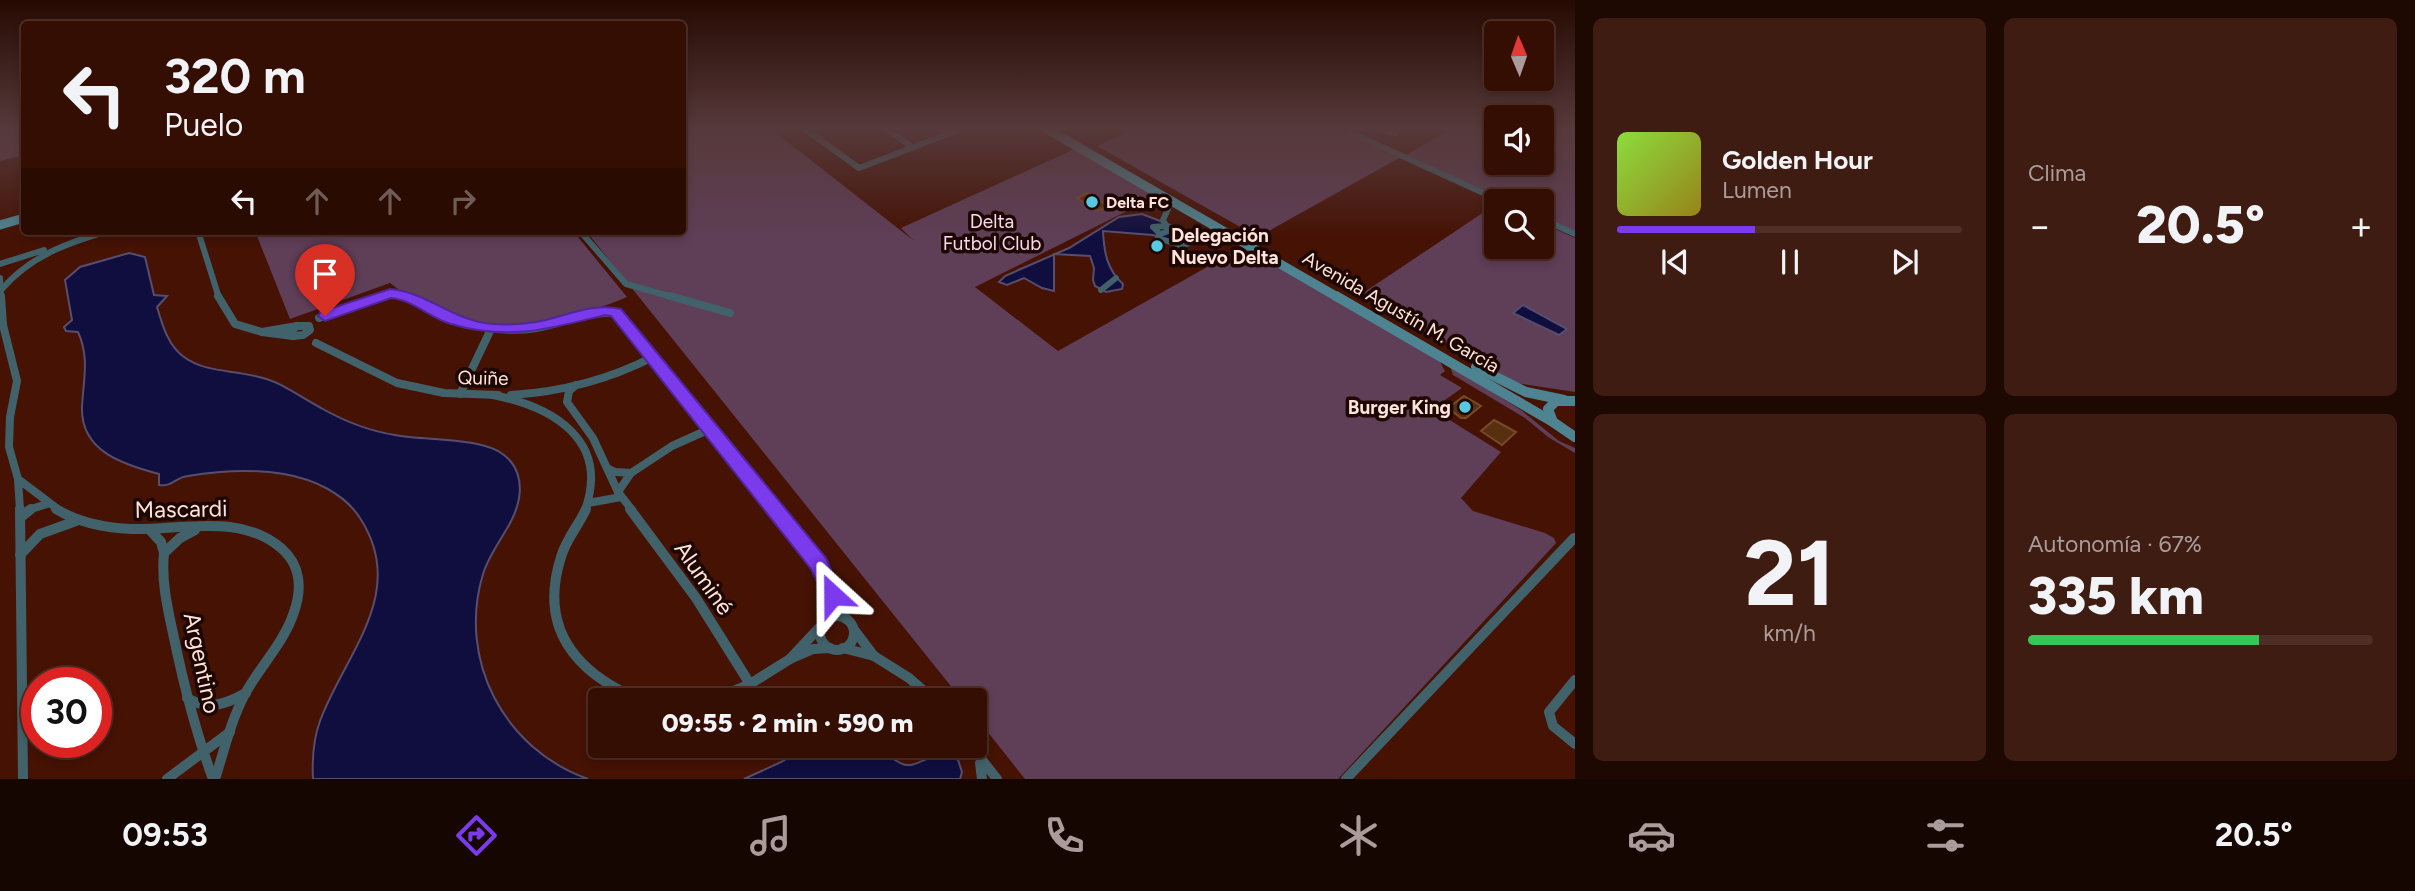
<!DOCTYPE html>
<html lang="es">
<meta charset="utf-8">
<style>
body{margin:0;font-family:Figtree,sans-serif;background:#3f1c12;color:#f1f3f6;height:100vh;display:flex;flex-direction:column;font-size:26px;white-space:nowrap}
*{box-sizing:border-box;margin:0}
p{font-size:23px;color:#a99c9a}
.icon{flex:none;width:38px;height:38px;fill:none;stroke:currentColor;stroke-width:2;stroke-linecap:round;stroke-linejoin:round}
.map{position:relative;flex:1;overflow:hidden}
.drawer{display:flex;flex-direction:column;gap:18px;padding:18px;background:#1d0802;width:840px}
.drawer>*{flex:none}
.hud{position:absolute;left:21px;top:21px;width:665px;height:214px;border-radius:7px;box-shadow:0 4px 10px #0003,0 0 0 2px #4e2e25;background:#340e03;color:#f1f3f6;overflow:hidden}
.needle{width:46px;rotate:358deg}
.tools{position:absolute;left:1484px;top:21px;display:grid;gap:14px}
.tools a{display:grid;place-items:center;width:70px;height:70px;border-radius:7px;background:#340e03;box-shadow:0 4px 10px #0003,0 0 0 2px #4e2e25;font-size:35px}
.speed{position:absolute;left:21px;top:667px;display:flex;gap:14px;font-size:35px;font-weight:700;text-align:center}
.speed>*{display:grid;place-content:center;width:91px;height:91px;border-radius:50%;background:#340e03;box-shadow:0 4px 10px #0003,0 0 0 2px #4e2e25;line-height:1}
.speed .limit{border:10px solid #d22;background:#fff;color:#111}
.pin{position:absolute;display:grid;place-items:center;width:60px;height:60px;color:#fff;margin:-72px -30px;border-radius:50% 50% 50% 0;rotate:-45deg;box-shadow:0 0 7px #0007}
.pin .icon{rotate:45deg}
.me{position:absolute;width:77px;margin:-38px;rotate:336deg;stroke-linejoin:round;filter:drop-shadow(0 0 5px #0008)}
.turn{display:flex;align-items:center;gap:24px;height:147px;padding:0 28px;font-size:32px}
.turn .icon{width:91px;height:91px;stroke-width:2.5}
.turn b{display:block;font-size:49px;line-height:60px}
.lanes{display:flex;align-items:center;height:66px;padding:0 28px;background:#0003;justify-content:center;gap:35px;direction:ltr}
.lanes .off{opacity:.35}
.big{font-size:52px;font-weight:800;line-height:1.1}
.drawer .widget{flex:1;display:flex;flex-direction:column;justify-content:center;gap:10px;min-width:0;padding:0 24px;border-radius:10px;background:#3f1c12}
.drawer .dial{align-items:center;gap:0}
.dial b{font-size:91px;line-height:1}
.song{display:flex;align-items:center;gap:21px}
.cover{width:84px;height:84px;border-radius:10px;background:linear-gradient(135deg,hsl(90 70% 55%),hsl(50 70% 35%))}
.played{height:7px;border-radius:4px;background:linear-gradient(90deg,#7c3aed 40%,#4e2e25 40%)}
.keys{display:flex;justify-content:space-around;direction:ltr}
.heat{display:flex;justify-content:space-between;align-items:center;font-size:38px;direction:ltr}
.charge{height:10px;border-radius:5px;background:linear-gradient(90deg,#34c759 67%,#4e2e25 0)}
.drawer .tiles{flex:1;display:grid;gap:18px;grid-template-columns:repeat(2,1fr)}
.trip{position:absolute;left:588px;top:688px;width:399px;height:70px;border-radius:7px;background:#340e03;box-shadow:0 4px 10px #0003,0 0 0 2px #4e2e25;font-weight:800;line-height:70px;text-align:center}
.tabs{display:flex;height:112px;justify-content:space-around;align-items:center;background:#150601;color:#a99c9a}
.tabs .icon{width:49px;height:49px}
.tabs .selected{color:#7c3aed}
.tabs b{font-size:32px;color:#f1f3f6}
main{display:flex;flex:1;min-height:0}
.map>svg:first-child{display:block}
.green{fill:#5f3e57}
.water{fill:#0f0e3f;stroke:#574e6e;stroke-width:2}
.building{fill:#573010;stroke:#794925;stroke-width:2}
.lines{fill:none;stroke-linecap:round;stroke-linejoin:round}
.street-far2{stroke:#42626b;stroke-width:6}
.street-far1{stroke:#42626b;stroke-width:8}
.street{stroke:#42626b;stroke-width:10}
.secondary-far1{stroke:#4e8492;stroke-width:9}
.secondary{stroke:#4e8492;stroke-width:10}
.route{fill:#7c3aed;stroke:#51269a;stroke-width:2}
.poi-dot{fill:#58c9e3;stroke:#1d0703;stroke-width:2.5}
.labels{text-anchor:middle;dominant-baseline:central;stroke-width:7;stroke-linejoin:round;paint-order:stroke}
.far-poi-label{font-size:16px;font-weight:bold;fill:#ffe3db;stroke:#1d0703;text-anchor:start}
.park-label{font-size:19px;fill:#f8d7ef;stroke:#1d0703}
.poi-label{font-size:19px;font-weight:bold;fill:#ffe3db;stroke:#1d0703;text-anchor:start}
.street-label{font-size:19px;fill:#ffe3db;stroke:#1d0703}
.near-street-label{font-size:23px;fill:#ffe3db;stroke:#1d0703}
</style>
<main>
<div class="map">
<svg width="1575" height="779" viewBox="0 0 1575 779">
<rect width="100%" height="100%" fill="#451204"/>
<g class="green">
<polygon points="0,129 24,129 24,155 0,161"/>
<polygon points="683,129 771,129 913,240 901,228 1079,147 1161,194 975,287 1058,351 1248,244 1438,358 1445,371 1440,375 1462,388 1432,409 1501,452 1461,498 1473,511 1545,533 1554,538 1556,543 1338,779 1025,779 975,716 975,700 962,700 586,231 682,231"/>
<polygon points="1136,129 1337,129 1399,158 1258,237 1097,146"/>
<polygon points="1451,129 1496,129 1496,163 1542,163 1542,129 1575,129 1575,232 1542,217 1542,201 1508,201 1406,155"/>
<polygon points="1496,204 1496,247 1542,247 1542,223 1575,238 1575,392 1516,383 1360,295"/>
<path d="M255 231H573L627 297C542 332 468 343 390 283L290 319Z"/>
<polygon points="1450,366 1521,410 1559,441 1575,448 1575,453 1548,437 1525,418 1453,375"/>
</g>
<g class="water">
<path d="M1142 214 1186 231 1192 239 1184 244 1153 235 1103 231C1104 252 1107 270 1123 284L1122 289 1106 292 1095 286 1093 280 1094 268 1090 256 1054 254V291L1042 288 1024 278 1007 285 999 282 1005 276 1069 248 1119 217Z"/>
<path d="M129 253 145 257 154 295 167 296 157 307C162 324 168 346 184 357 204 372 231 370 255 376 281 381 298 396 321 408 344 421 369 431 395 435 425 441 482 437 504 455 517 465 522 481 519 498 515 525 491 547 483 574 457 660 504 749 588 779H313C312 759 313 740 320 721 344 655 409 593 360 518 344 493 313 479 284 474 254 469 218 471 188 476 176 477 172 487 159 485V474C125 465 81 452 82 408 83 381 90 358 78 332L66 331 64 327 72 320 65 280 80 267Z"/>
<polygon points="1523,305 1567,329 1559,335 1513,313"/>
<path d="M808 746H875C918 779 905 761 948 753L958 760 962 772 960 779H744L781 762Z"/>
</g>
<g class="building">
<polygon points="1087,193 1108,206 1097,211 1077,198"/>
<polygon points="1464,396 1481,406 1466,418 1461,418 1448,408"/>
<polygon points="1494,420 1516,432 1502,445 1481,431"/>
</g>
<g class="lines">
<g class="street-far2">
<polyline points="805,129 859,168 961,129"/>
<polyline points="887,129 913,148"/>
<polyline points="1343,129 1501,201"/>
<polyline points="1374,129 1395,133 1396,129"/>
<polyline points="1542,219 1575,234"/>
<polyline points="1165,226 1153,227 1160,234 1169,231 1163,220 1168,209"/>
<polyline points="198,231 219,298"/>
<polyline points="580,231 626,284 676,298"/>
<polyline points="1160,234 1158,238 1182,246 1194,241"/>
<polyline points="0,264 44,250"/>
<polyline points="0,278 1,298"/>
<path d="M1 290C30 256 67 243 108 231"/>
<polyline points="1101,290 1116,278"/>
<polyline points="379,298 391,294 409,298"/>
</g>
<g class="street-far1">
<polyline points="1,296 3,325 17,381 10,417 9,447 18,479"/>
<polyline points="218,296 235,324 262,332"/>
<path d="M405 296C447 317 487 336 536 328 563 323 588 311 616 313L776 510"/>
<polyline points="670,296 730,313"/>
<polyline points="319,318 385,296"/>
<polyline points="293,336 262,332 297,326"/>
<polyline points="293,336 291,331 297,326"/>
<polyline points="293,336 303,335 310,330 309,326 297,326"/>
<polyline points="316,343 397,383 444,393 498,395"/>
<polyline points="576,385 569,391 567,402 593,438 618,492 632,510"/>
<polyline points="460,394 491,329"/>
<path d="M493 395C553 407 610 440 585 510"/>
<path d="M511 395C561 392 608 380 653 357"/>
<polyline points="607,468 615,472 631,473 618,492"/>
<polyline points="631,473 672,446 712,428"/>
<polyline points="588,503 621,497"/>
<polyline points="20,510 18,479 59,510"/>
<polyline points="28,510 47,504"/>
</g>
<g class="street">
<polyline points="20,509 23,779"/>
<path d="M56 509C79 523 106 528 132 529 182 530 240 513 281 548 301 565 302 589 294 612 284 643 260 666 245 694 231 720 224 751 215 779"/>
<path d="M586 509C579 525 566 539 561 557 538 629 576 673 640 700"/>
<polyline points="630,509 696,598 750,684"/>
<polyline points="774,509 819,564 833,595"/>
<polyline points="21,517 31,509"/>
<polyline points="150,530 161,542 164,553 180,538 195,530"/>
<path d="M164 553C161 582 168 610 174 638 184 686 196 733 213 779"/>
<polyline points="20,555 40,534 76,521"/>
<circle cx="837" cy="633" r="17"/>
<polyline points="828,619 833,595 846,619"/>
<polyline points="819,628 790,659 813,649 830,648"/>
<polyline points="843,648 874,656 855,631"/>
<polyline points="874,656 909,678 934,700"/>
<polyline points="1575,680 1549,712 1553,726 1575,744"/>
<path d="M187 698C208 711 226 704 246 693"/>
<polyline points="712,700 750,684 790,659"/>
<polyline points="971,746 997,779"/>
<polyline points="980,763 982,779"/>
<polyline points="167,779 230,732"/>
<polyline points="1346,779 1574,538"/>
</g>
<g class="secondary-far1">
<polyline points="1047,129 1339,298"/>
<polyline points="0,225 24,218"/>
</g>
<g class="secondary">
<polyline points="1336,296 1553,422"/>
<polyline points="1476,367 1526,392 1564,400"/>
<polyline points="1575,401 1556,401 1548,409 1553,422 1575,437"/>
</g>
</g>
<linearGradient id="sky" x2="0" y2="1"><stop stop-color="#260a02"/><stop offset="0.54" stop-color="#56393a"/><stop offset="1" stop-color="#56393a" stop-opacity="0"/></linearGradient>
<rect width="1575" height="238" fill="url(#sky)"/>
<path class="route" d="M390 289C427 292 455 322 493 324 506 325 523 324 536 322 564 317 593 302 621 309L826 558 842 595 840 601 833 604 826 601 811 569 611 316 605 315C549 329 508 341 451 324 430 318 413 300 391 298L325 321 318 316 320 312Z"/>
<g class="poi-dot">
<circle cx="1092" cy="202" r="7"/>
<circle cx="1157" cy="246" r="7"/>
<circle cx="1465" cy="407" r="7"/>
</g>
<g class="labels">
<g class="far-poi-label">
<text x="1106" y="202">Delta FC</text>
</g>
<g class="park-label">
<text x="992" y="221">Delta<tspan x="992" dy="22">Futbol Club</tspan></text>
</g>
<g class="poi-label">
<text x="1171" y="235">Delegación<tspan x="1171" dy="22">Nuevo Delta</tspan></text>
<text x="1451" y="407" text-anchor="end">Burger King</text>
</g>
<g class="street-label">
<text transform="translate(1401 312) rotate(30)">Avenida Agustín M. García</text>
<text transform="translate(483 378) rotate(1)">Quiñe</text>
</g>
<g class="near-street-label">
<text transform="translate(181 509) rotate(-1)">Mascardi</text>
<text transform="translate(704 578) rotate(55)">Aluminé</text>
<text transform="translate(202 663) rotate(78)">Argentino</text>
</g>
</g>
</svg>
<div class="tools">
<a><svg class="needle" viewBox="-14 -14 28 28"><path d="M0-13l5 13h-10z" fill="#e53935"/><path d="M0 13l5-13h-10z" fill="#a99c9a"/></svg></a>
<a><svg class="icon" aria-label="sound" viewBox="0 0 24 24"><path d="M4 9h4l5-4v14l-5-4H4zM17 9q2 3 0 6"/></svg></a>
<a><svg class="icon" aria-label="search" viewBox="0 0 24 24"><circle cx="10" cy="10" r="6"/><path d="M15 15l6 6"/></svg></a>
</div>
<div class="speed"><div class="limit">30</div></div>
<div class="pin" style="left:325px;top:316px;background:#d93025"><svg class="icon" aria-label="arrive" viewBox="0 0 24 24"><path d="M6 21V4h12l-3 4 3 4H6"/></svg></div>
<svg class="me" style="left:833px;top:595px" viewBox="-20 -20 40 40"><path d="M0-17L14 15 0 8-14 15z" fill="#7c3aed" stroke="#fff" stroke-width="4"/></svg>
<div class="trip">09:55 · 2 min · 590 m</div>
<div class="hud">
<div class="turn"><svg class="icon" aria-label="left" viewBox="0 0 24 24"><path d="M17 20v-9H6M10 6l-5 5 5 5"/></svg><div><b>320 m</b>Puelo</div></div>
<div class="lanes"><svg class="icon" aria-label="left" viewBox="0 0 24 24"><path d="M17 20v-9H6M10 6l-5 5 5 5"/></svg><svg class="icon off" aria-label="ahead" viewBox="0 0 24 24"><path d="M12 20V5M6 11l6-6 6 6"/></svg><svg class="icon off" aria-label="ahead" viewBox="0 0 24 24"><path d="M12 20V5M6 11l6-6 6 6"/></svg><svg class="icon off" aria-label="right" viewBox="0 0 24 24"><path d="M7 20v-9h11M14 6l5 5-5 5"/></svg></div>
</div>
</div>
<section class="drawer">
<div class="tiles">
<div class="widget">
<div class="song"><i class="cover"></i><div><b>Golden Hour</b><p>Lumen</p></div></div>
<div class="played"></div>
<div class="keys"><svg class="icon" aria-label="previous" viewBox="0 0 24 24"><path d="M18 5L8 12l10 7zM5 5v14"/></svg><svg class="icon" aria-label="pause" viewBox="0 0 24 24"><path d="M8 5v14M16 5v14"/></svg><svg class="icon" aria-label="next" viewBox="0 0 24 24"><path d="M6 5l10 7-10 7zM19 5v14"/></svg></div>
</div>
<div class="widget"><p>Clima</p>
<div class="heat"><a>−</a><b class="big">20.5°</b><a>+</a></div>
</div>
<div class="widget dial"><b>21</b><p>km/h</p></div>
<div class="widget"><p>Autonomía · 67%</p><b class="big">335 km</b><div class="charge"></div></div>
</div>
</section>
</main>
<nav class="tabs">
<b>09:53</b>
<svg class="icon selected" aria-label="directions" viewBox="0 0 24 24"><path d="M12 3l9 9-9 9-9-9zM9 14v-3h6M13 9l2 2-2 2"/></svg>
<svg class="icon" aria-label="music" viewBox="0 0 24 24"><path d="M9 18V5l10-2v13"/><circle cx="6" cy="18" r="3"/><circle cx="16" cy="16" r="3"/></svg>
<svg class="icon" aria-label="phone" viewBox="0 0 24 24"><path d="M5 4h4l2 5-3 2q2 4 5 5l2-3 5 2v4C11 20 4 13 5 4z"/></svg>
<svg class="icon" aria-label="climate" viewBox="0 0 24 24"><path d="M12 3v18M4 7l16 10M4 17L20 7"/></svg>
<svg class="icon" aria-label="car" viewBox="0 0 24 24"><path d="M5 17H2v-5l4-1 3-4h7l3 4 3 1v5h-3M9 17h6M6 11h13"/><circle cx="7" cy="17" r="2"/><circle cx="17" cy="17" r="2"/></svg>
<svg class="icon" aria-label="filters" viewBox="0 0 24 24"><path d="M4 7h16M4 17h16"/><circle cx="9" cy="7" r="2"/><circle cx="15" cy="17" r="2"/></svg>
<b>20.5°</b>
</nav>
